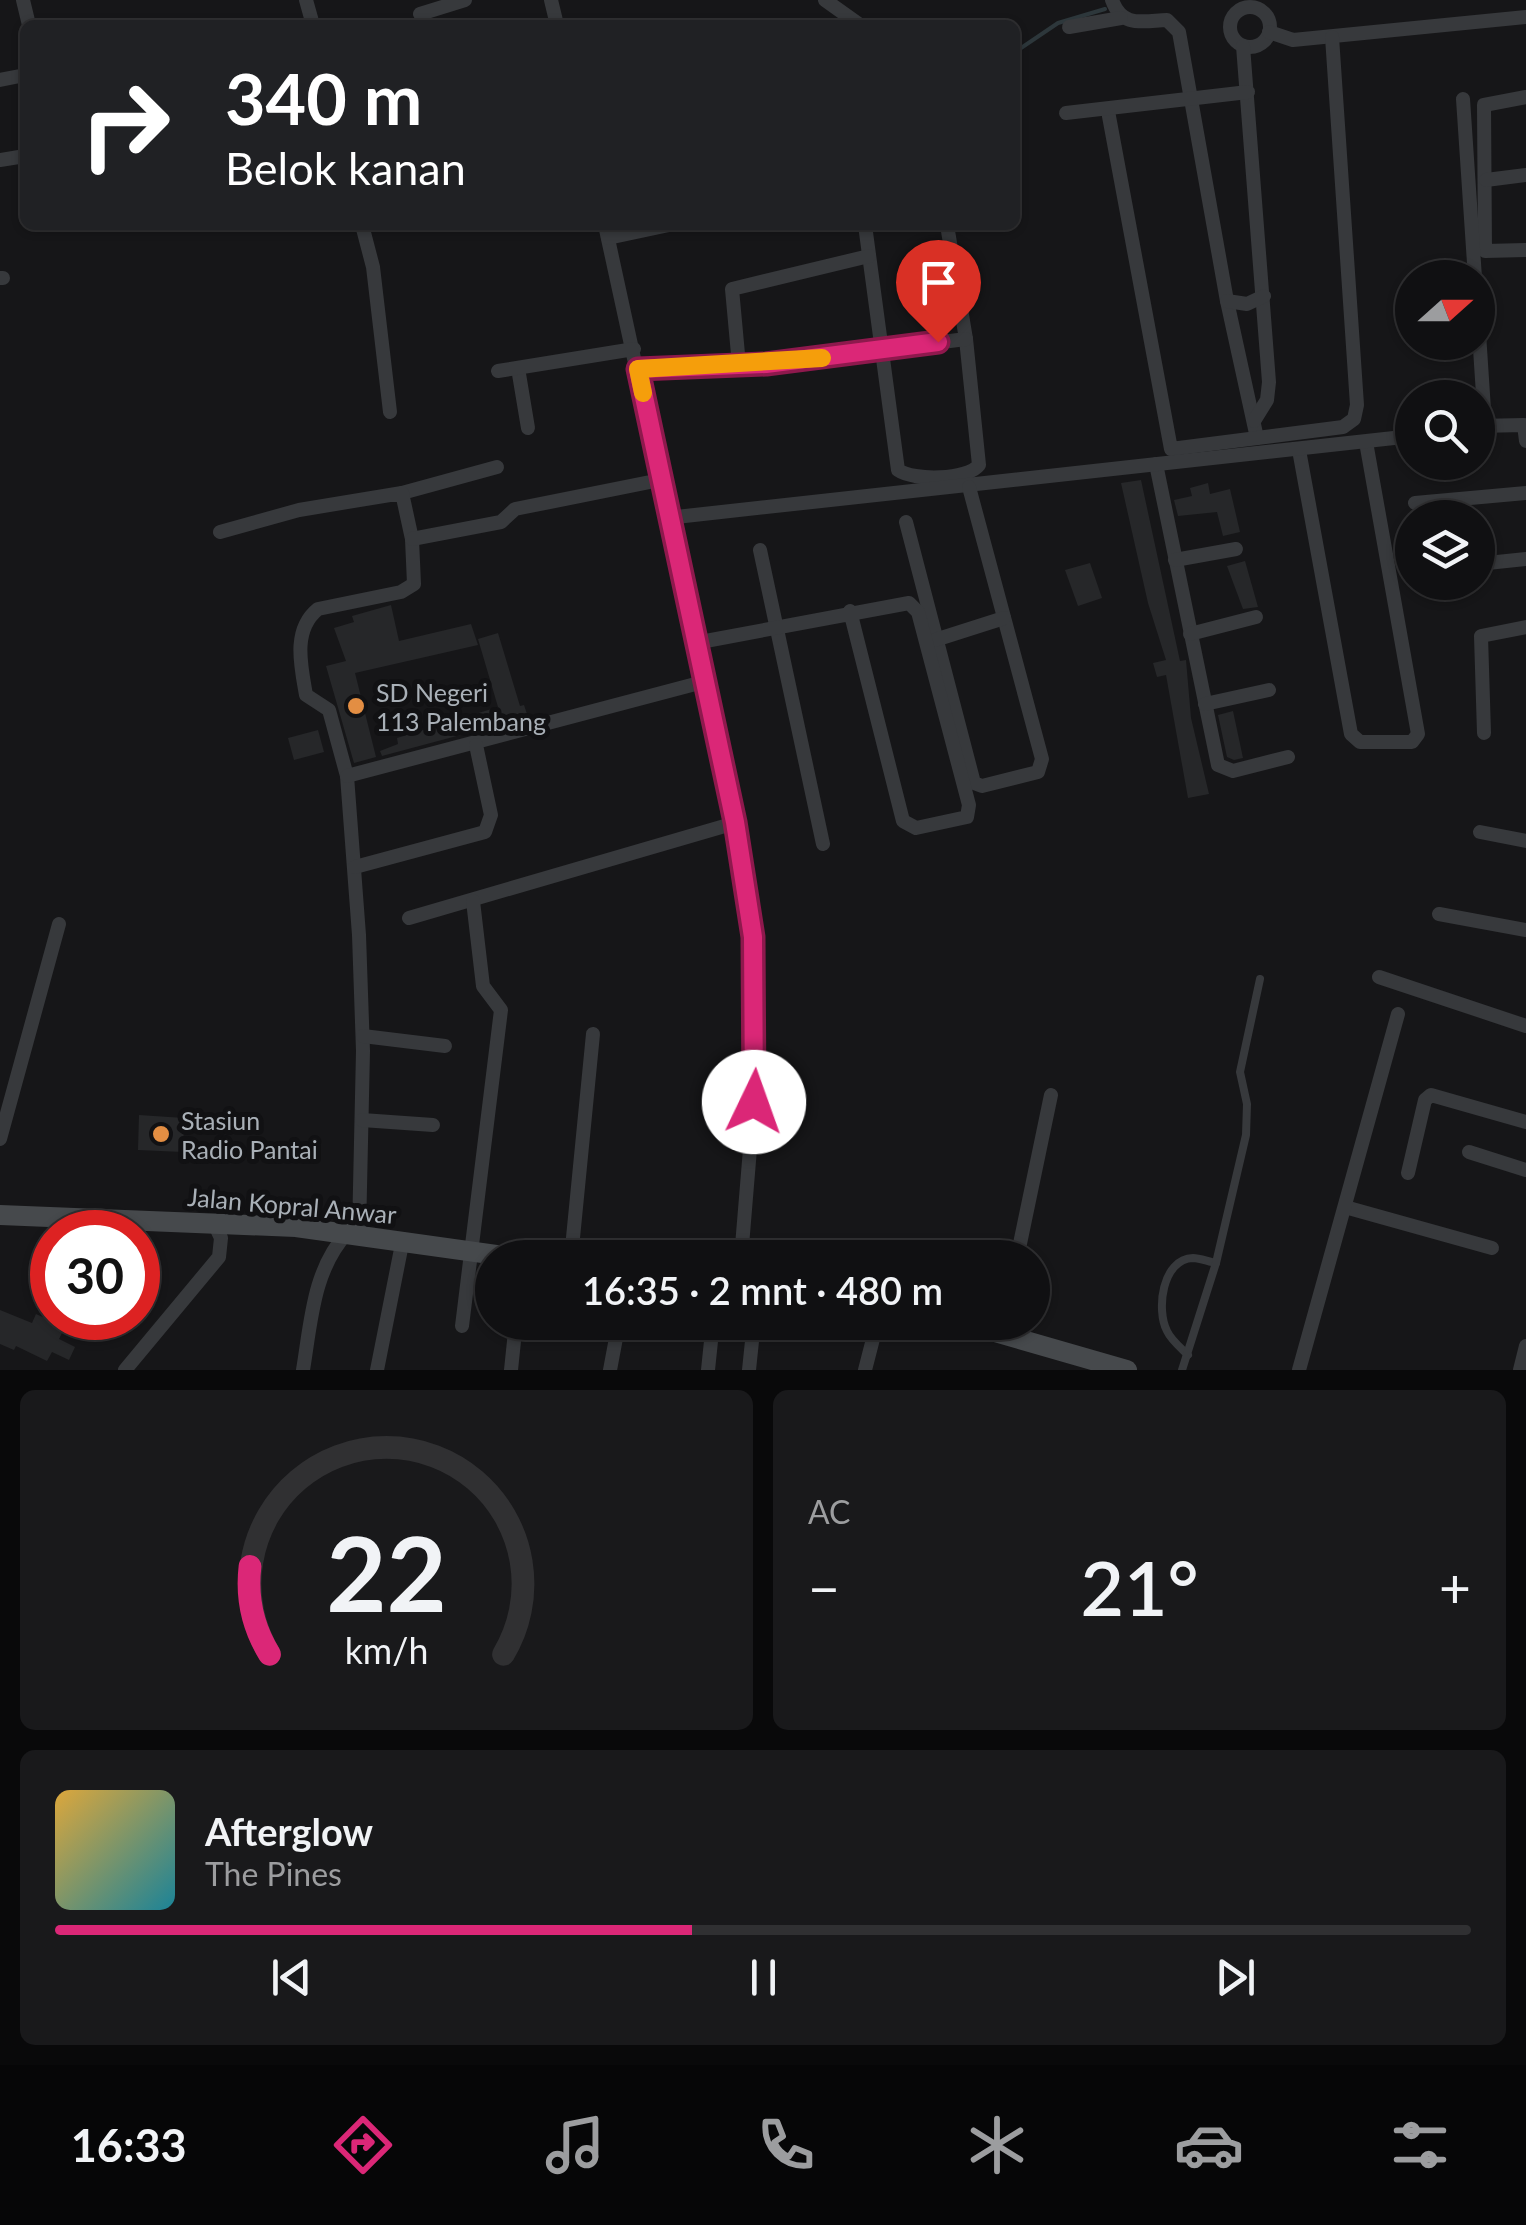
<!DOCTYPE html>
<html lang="id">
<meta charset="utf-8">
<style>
body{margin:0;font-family:Lato,sans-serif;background:#19191b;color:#f1f3f6;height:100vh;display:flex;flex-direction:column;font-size:38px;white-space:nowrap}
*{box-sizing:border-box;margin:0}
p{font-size:32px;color:#9c9d9f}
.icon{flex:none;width:55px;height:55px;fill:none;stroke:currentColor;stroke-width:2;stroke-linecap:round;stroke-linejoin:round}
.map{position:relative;height:1370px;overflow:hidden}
.side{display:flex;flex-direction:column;gap:20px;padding:20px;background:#09090a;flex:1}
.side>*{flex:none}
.guide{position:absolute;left:20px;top:20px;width:1000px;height:210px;border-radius:15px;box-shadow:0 2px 8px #0004,0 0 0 2px #303032;background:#202124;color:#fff;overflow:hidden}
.needle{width:65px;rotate:69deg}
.controls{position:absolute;left:1395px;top:260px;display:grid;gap:20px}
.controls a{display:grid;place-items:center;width:100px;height:100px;border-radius:50%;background:#101012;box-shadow:0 2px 8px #0004,0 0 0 2px #303032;font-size:50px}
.speed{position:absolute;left:30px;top:1210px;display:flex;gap:20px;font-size:50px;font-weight:700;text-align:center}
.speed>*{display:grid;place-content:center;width:130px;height:130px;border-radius:50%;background:#101012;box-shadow:0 2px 8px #0004,0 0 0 2px #303032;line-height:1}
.speed .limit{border:15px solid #d22;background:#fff;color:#111}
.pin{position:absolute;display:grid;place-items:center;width:85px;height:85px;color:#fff;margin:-102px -42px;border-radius:50% 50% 50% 0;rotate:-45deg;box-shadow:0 0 10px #0007}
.pin .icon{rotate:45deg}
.me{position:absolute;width:110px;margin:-55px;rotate:3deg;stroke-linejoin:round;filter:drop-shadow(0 0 8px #0008)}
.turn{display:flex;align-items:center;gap:35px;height:210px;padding:0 40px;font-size:45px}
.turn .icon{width:130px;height:130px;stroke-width:2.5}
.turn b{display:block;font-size:70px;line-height:85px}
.big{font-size:75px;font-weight:600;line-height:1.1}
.side .widget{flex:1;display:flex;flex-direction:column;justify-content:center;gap:15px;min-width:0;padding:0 35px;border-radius:15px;background:#19191b}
.side .dial{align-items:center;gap:0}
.dial svg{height:260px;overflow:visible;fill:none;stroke:#303032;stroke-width:7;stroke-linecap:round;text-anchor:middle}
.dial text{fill:#f1f3f6;stroke:none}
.song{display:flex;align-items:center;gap:30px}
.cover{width:120px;height:120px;border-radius:15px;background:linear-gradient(135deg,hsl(40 70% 55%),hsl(190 70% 35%))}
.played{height:10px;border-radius:5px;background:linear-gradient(90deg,#db2777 45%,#303032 45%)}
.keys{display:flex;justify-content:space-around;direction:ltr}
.heat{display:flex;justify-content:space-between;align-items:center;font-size:55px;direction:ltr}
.side .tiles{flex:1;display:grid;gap:20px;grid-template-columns:1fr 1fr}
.widget:last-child{grid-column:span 2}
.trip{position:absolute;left:475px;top:1240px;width:575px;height:100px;border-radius:50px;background:#101012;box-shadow:0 2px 8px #0004,0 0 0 2px #303032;font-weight:600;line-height:100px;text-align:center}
.tab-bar{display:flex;height:160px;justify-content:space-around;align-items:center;background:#060607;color:#9c9d9f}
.tab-bar .icon{width:70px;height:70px}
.tab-bar .selected{color:#db2777}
.tab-bar b{font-size:45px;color:#f1f3f6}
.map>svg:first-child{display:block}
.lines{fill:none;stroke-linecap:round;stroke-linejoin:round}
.stream{stroke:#2d373b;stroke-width:4}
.building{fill:#262729}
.lane{stroke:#37393c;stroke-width:8}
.street{stroke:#37393c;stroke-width:14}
.secondary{stroke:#46494c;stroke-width:20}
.route-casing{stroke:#8e194d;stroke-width:25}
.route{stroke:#db2777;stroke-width:18}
.slow{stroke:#f59e0b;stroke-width:18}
.poi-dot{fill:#e38e43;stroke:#111113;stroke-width:4}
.labels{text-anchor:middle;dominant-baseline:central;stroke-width:10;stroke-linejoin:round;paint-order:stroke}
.poi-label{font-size:25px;fill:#a9b0b7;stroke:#111113;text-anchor:start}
.street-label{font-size:25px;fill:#a9b0b7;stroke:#111113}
</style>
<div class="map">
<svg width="1526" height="1370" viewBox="0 0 1526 1370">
<rect width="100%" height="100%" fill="#161618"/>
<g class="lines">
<polyline class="stream" points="1015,52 1058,23 1105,9"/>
</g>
<g class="building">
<polygon points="1141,480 1180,661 1186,660 1191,718 1209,794 1188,798 1166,675 1157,677 1153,663 1166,660 1148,603 1121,483"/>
<polygon points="1208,483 1210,494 1230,489 1240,532 1223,536 1217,512 1178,516 1174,500 1192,496 1190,488"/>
<polygon points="1245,561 1258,607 1243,609 1227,566"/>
<polygon points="1090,563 1102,598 1078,606 1065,570"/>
<polygon points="391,605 399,641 471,624 478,645 355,673 376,757 354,763 326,666 346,661 334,628 354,622 352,616"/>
<polygon points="498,633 520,706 524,705 528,717 382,756 380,751 398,744 397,738 498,707 478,639"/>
<polygon points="1233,711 1243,758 1234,760 1227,757 1218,715"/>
<polygon points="318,730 324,752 294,760 288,738"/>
<polygon points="139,1115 184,1118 183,1152 138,1150"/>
<polygon points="41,1239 52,1240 52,1281 37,1279"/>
<polygon points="0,1310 32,1323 36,1314 65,1327 59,1339 75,1347 69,1360 52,1352 47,1361 16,1346 14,1350 0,1344"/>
</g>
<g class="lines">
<g class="lane">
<path d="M1188 1355C1181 1348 1171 1340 1167 1331 1156 1310 1162 1259 1193 1258 1200 1258 1209 1262 1216 1263"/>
<polyline points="1182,1370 1216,1263 1246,1135 1247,1104 1240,1072 1260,979"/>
</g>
<g class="street">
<polyline points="23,0 29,25"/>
<polyline points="306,0 313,25"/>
<polyline points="551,0 557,25"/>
<polyline points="825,0 860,25"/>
<path d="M1112 0C1122 28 1142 21 1167 20L1179 32 1227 301 1257 438"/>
<circle cx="1250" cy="27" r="20"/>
<polyline points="420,14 465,0"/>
<polyline points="1069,27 1121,18"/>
<polyline points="1269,32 1293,40 1526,17"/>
<polyline points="1243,46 1269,382 1267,400 1254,421"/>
<polyline points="0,80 25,75"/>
<polyline points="1526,97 1484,105 1485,251 1526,250"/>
<polyline points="1463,99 1475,278"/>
<polyline points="1108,111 1171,449 1343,427 1354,419 1357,405 1332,37"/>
<polyline points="1066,113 1248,92"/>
<polyline points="0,160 25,156"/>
<polyline points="1486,180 1526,175"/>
<polyline points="362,225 373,267 390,412"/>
<polyline points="605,225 735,823 753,937 757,1064 741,1258"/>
<path d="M865 225 898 470C914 481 967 480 979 465L966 339 947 225"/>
<polyline points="608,238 669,225"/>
<polyline points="0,278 3,278"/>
<polyline points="1227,301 1247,304 1264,296"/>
<polyline points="1478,318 1485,425"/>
<polyline points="739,365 732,289 869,256"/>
<polyline points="518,368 528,428"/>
<polyline points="639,369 766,364 966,339"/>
<polyline points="498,371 634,349"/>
<polyline points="1478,426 1524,425 1526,441"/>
<polyline points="1299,450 1351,734 1360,742 1412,742 1418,734 1366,442"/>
<polyline points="1156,464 1218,765 1233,771 1288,757"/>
<polyline points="402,493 497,467"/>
<polyline points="1415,503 1526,493"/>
<polyline points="667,518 1412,436"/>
<polyline points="906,522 974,783 982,786 1038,772 1042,759 969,487"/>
<path d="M220 532 299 510 402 493 412 539 414 584 401 592 318 609C292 630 301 666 306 695L329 710 347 776 359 935 363 1051 359 1233"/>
<polyline points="412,539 501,522 515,509 660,480"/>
<polyline points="760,550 823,844"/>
<polyline points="1175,560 1236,549"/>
<polyline points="1478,564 1526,559"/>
<polyline points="1190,634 1256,617"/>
<polyline points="935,640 1004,618"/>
<polyline points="695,643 909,603 918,612 969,805 967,817 916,828 903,821 850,611"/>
<polyline points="1205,704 1269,690"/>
<polyline points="1484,733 1481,636 1526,627"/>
<polyline points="347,776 703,682"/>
<polyline points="1480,832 1526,841"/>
<polyline points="355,867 485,832 491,815 476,745"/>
<polyline points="1439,914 1526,930"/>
<polyline points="409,918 735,823"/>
<polyline points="1379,977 1526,1026"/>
<polyline points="363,1036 445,1046"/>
<polyline points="362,1120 433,1125"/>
<polyline points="0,1139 59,924"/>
<polyline points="1469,1152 1526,1170"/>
<polyline points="1408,1173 1425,1100 1431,1095 1526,1122"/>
<polyline points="1345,1207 1492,1248"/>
<polyline points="571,1258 593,1034"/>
<polyline points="1017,1258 1051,1095"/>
<polyline points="842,1322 865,1326 874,1335 865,1370"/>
<polyline points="462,1326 501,1010 483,986 473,901"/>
<polyline points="125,1370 219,1257 221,1238 214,1223"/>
<path d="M303 1370C311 1322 313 1270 347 1233"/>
<polyline points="377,1370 403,1239"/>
<polyline points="511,1370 516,1322"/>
<polyline points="610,1370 619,1322"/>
<polyline points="708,1370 713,1322"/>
<polyline points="749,1370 754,1322"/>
<polyline points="1299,1370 1398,1014"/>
<polyline points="1520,1370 1526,1346"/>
</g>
<g class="secondary">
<polyline points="0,1215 296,1227 518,1258"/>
<polyline points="960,1322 1127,1370"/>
</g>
</g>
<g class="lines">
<defs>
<polyline id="route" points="754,1102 753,937 735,822 638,369 766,364 938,342"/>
</defs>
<use href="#route" class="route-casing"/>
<use href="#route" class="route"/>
<polyline class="slow" points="643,393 638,369 822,358"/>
</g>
<g class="poi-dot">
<circle cx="356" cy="706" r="10"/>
<circle cx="161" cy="1134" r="10"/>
</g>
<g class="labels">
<g class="poi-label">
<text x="376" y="692">SD Negeri<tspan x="376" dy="29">113 Palembang</tspan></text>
<text x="181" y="1120">Stasiun<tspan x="181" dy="29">Radio Pantai</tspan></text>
</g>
<g class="street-label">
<text transform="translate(292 1205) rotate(5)">Jalan Kopral Anwar</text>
</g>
</g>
</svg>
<div class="controls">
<a><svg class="needle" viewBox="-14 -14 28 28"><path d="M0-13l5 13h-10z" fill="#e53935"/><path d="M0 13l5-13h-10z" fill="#9c9d9f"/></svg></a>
<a><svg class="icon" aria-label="search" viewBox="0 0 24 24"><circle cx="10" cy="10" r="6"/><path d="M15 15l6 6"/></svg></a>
<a><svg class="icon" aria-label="layers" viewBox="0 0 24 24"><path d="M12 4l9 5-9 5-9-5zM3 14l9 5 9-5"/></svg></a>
</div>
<div class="speed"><div class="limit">30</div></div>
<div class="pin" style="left:938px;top:342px;background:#d93025"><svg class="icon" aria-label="arrive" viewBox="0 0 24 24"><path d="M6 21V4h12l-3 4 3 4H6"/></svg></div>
<svg class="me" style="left:754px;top:1102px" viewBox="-20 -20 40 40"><circle r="19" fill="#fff"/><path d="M0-13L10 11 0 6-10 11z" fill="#db2777"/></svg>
<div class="trip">16:35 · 2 mnt · 480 m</div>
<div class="guide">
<div class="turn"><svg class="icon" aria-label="right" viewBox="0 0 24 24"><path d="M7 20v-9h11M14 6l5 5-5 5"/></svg><div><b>340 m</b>Belok kanan</div></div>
</div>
</div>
<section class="side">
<div class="tiles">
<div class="widget dial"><svg viewBox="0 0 100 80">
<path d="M14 69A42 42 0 1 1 86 69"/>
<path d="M14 69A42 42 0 0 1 8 42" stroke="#db2777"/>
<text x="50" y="56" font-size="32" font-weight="700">22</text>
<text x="50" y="72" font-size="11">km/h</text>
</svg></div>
<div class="widget"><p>AC</p>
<div class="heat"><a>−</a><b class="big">21°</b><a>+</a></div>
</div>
<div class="widget">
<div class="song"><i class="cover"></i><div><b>Afterglow</b><p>The Pines</p></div></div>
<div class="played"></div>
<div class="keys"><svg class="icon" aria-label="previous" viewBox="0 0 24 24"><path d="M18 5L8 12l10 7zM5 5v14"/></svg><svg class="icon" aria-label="pause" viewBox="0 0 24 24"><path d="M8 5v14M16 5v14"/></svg><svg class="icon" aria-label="next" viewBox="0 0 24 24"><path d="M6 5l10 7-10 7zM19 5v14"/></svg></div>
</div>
</div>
</section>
<nav class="tab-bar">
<b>16:33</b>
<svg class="icon selected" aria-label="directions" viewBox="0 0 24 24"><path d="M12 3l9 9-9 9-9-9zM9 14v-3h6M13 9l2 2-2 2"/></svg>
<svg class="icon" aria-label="music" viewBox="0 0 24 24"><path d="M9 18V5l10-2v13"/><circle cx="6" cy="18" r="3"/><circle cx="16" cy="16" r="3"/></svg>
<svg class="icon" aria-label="phone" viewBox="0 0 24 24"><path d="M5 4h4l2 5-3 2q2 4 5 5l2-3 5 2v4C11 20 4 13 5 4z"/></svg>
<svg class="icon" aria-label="climate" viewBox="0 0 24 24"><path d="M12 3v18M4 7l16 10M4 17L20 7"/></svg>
<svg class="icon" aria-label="car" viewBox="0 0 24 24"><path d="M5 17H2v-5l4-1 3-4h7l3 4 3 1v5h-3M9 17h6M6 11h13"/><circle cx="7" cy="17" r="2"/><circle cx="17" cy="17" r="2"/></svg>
<svg class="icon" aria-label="filters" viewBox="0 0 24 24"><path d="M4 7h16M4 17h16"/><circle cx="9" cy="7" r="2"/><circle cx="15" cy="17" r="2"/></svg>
</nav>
